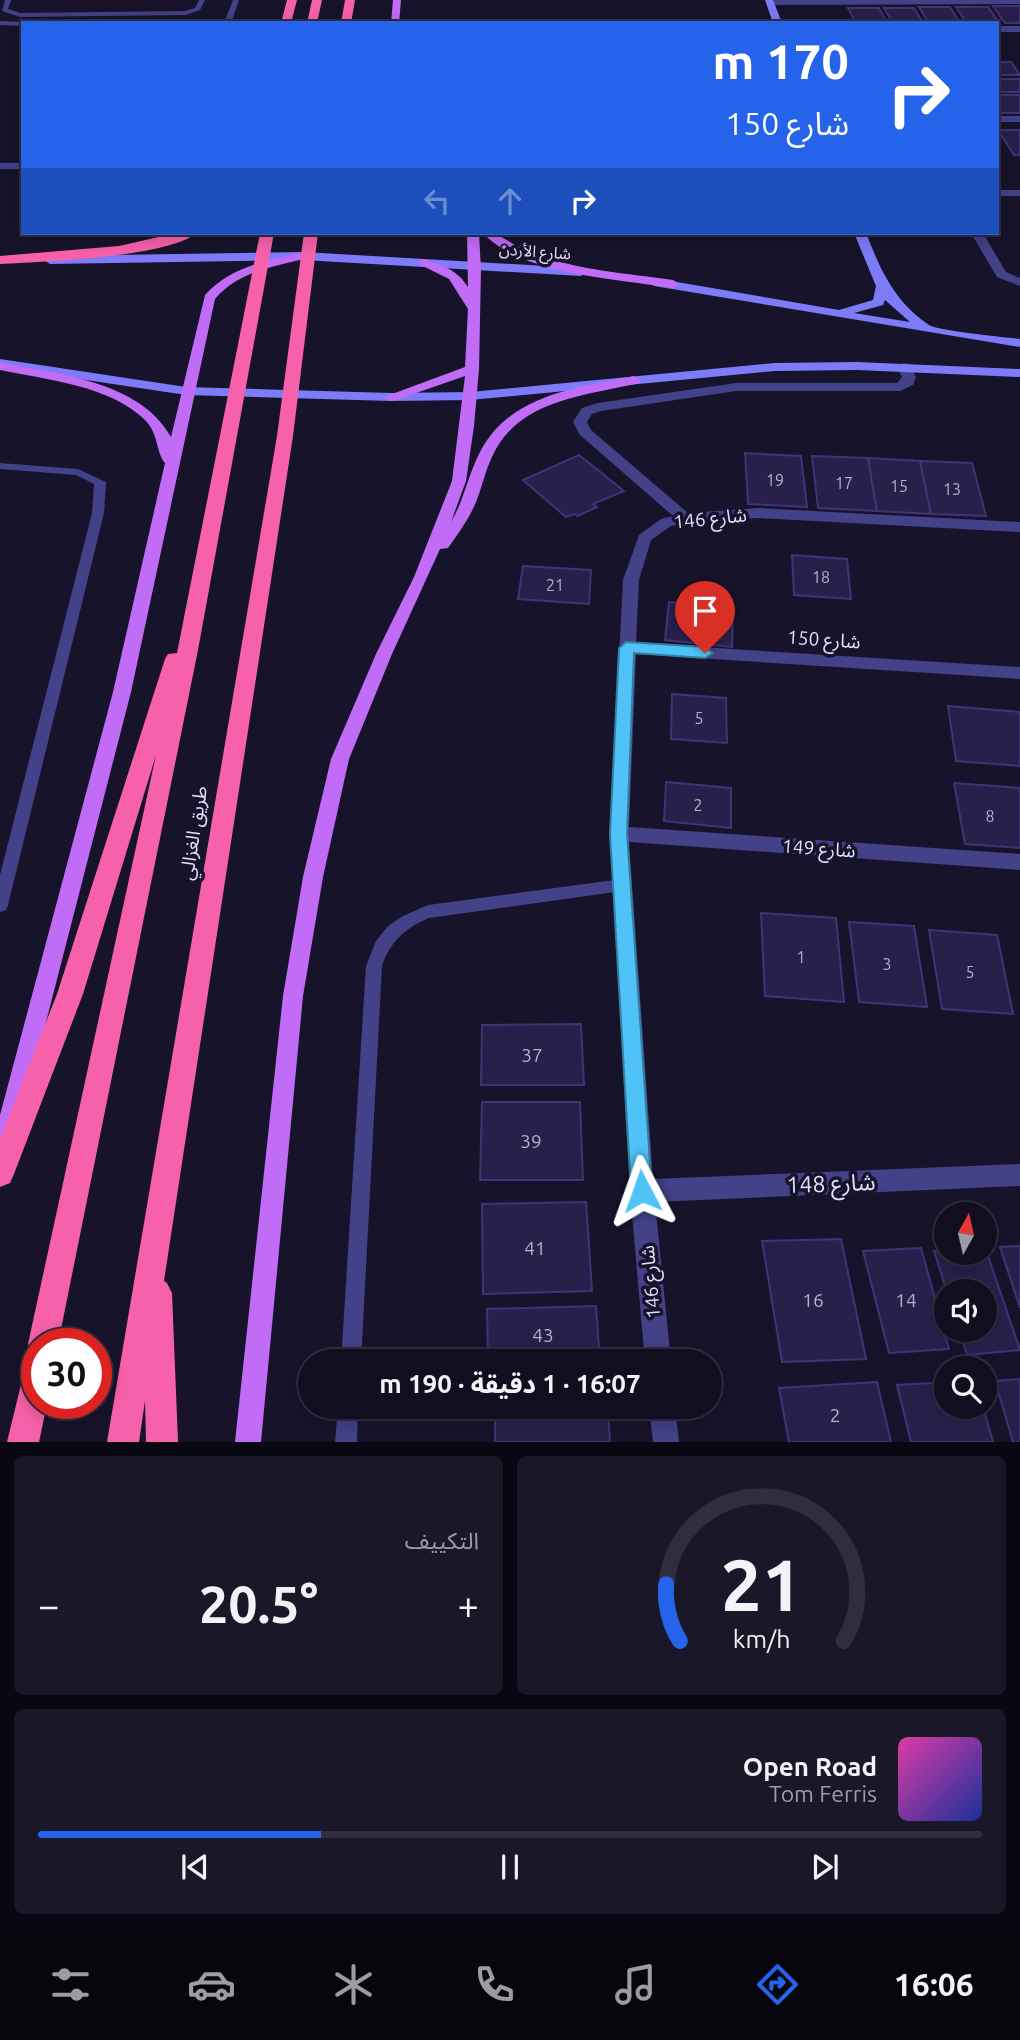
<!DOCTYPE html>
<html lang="ar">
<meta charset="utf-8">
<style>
body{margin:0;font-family:Ubuntu,"Noto Sans Arabic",sans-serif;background:#1a1729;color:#f1f3f6;direction:rtl;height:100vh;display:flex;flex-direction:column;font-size:26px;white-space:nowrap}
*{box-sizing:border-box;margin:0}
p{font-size:23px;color:#9c9ca5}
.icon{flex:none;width:38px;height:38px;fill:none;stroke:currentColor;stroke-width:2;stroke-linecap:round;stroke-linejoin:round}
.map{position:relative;height:1442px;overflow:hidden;direction:ltr}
.drawer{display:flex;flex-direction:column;gap:14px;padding:14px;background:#090812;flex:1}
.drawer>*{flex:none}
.top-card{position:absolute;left:21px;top:21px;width:978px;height:214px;border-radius:0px;box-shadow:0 4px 18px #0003,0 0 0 2px #302e3e;direction:rtl;background:#2563eb;color:#fff;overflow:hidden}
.needle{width:46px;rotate:8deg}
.tools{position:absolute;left:934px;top:1202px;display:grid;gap:14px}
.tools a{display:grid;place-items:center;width:63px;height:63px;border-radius:50%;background:#110e20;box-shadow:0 4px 18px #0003,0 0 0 2px #302e3e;font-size:35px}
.speed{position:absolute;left:21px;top:1328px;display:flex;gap:14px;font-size:35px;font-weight:700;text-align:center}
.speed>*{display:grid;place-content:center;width:91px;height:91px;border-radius:50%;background:#110e20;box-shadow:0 4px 18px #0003,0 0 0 2px #302e3e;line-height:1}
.speed .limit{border:10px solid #d22;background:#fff;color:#111}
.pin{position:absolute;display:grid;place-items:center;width:60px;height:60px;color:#fff;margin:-72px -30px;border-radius:50% 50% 50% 0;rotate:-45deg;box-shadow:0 0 7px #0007}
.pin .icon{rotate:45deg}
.me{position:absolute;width:77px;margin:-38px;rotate:356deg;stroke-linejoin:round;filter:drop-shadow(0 0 5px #0008)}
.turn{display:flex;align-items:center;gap:24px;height:147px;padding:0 35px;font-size:32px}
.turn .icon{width:91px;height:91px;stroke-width:2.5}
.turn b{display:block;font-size:49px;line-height:60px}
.lanes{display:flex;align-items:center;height:66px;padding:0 35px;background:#0003;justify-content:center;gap:35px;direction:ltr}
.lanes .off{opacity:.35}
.big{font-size:52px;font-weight:700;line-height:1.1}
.drawer .tile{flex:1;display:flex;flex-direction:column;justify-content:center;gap:10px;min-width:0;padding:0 24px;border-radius:10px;background:#1a1729}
.drawer .dial{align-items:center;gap:0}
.dial svg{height:182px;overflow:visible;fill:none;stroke:#302e3e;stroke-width:7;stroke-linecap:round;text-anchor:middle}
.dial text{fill:#f1f3f6;stroke:none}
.song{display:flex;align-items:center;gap:21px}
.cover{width:84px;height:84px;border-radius:10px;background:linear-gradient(135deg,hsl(320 70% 55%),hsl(230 70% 35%))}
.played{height:7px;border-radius:4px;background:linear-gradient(90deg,#2563eb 30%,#302e3e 30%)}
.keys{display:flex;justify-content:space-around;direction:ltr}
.heat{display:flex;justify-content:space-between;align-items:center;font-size:38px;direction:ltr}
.drawer .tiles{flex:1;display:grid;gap:14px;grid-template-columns:1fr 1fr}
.tile:last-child{grid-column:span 2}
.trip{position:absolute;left:298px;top:1349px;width:424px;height:70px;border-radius:35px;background:#110e20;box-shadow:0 4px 18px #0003,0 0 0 2px #302e3e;font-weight:700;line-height:70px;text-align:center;direction:rtl}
.tabs{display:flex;height:112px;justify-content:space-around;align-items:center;background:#07060d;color:#9c9ca5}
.tabs .icon{width:49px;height:49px}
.tabs .active{color:#2563eb}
.tabs b{font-size:32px;color:#f1f3f6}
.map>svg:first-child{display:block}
.building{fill:#28204b;stroke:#403376;stroke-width:2}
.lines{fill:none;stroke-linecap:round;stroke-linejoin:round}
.lane{fill:#434188;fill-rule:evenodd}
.street{fill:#434188;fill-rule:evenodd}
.secondary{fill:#7d7bf8;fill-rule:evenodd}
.primary{fill:#c16cf7;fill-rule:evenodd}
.highway{fill:#f761ab;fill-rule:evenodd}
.route{fill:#4fc3f7;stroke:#337fa1;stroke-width:2}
.labels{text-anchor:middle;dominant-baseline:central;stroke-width:7;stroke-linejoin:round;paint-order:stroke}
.far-street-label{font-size:16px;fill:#e2dffd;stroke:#17132b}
.number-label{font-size:16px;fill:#b4afd0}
.street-label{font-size:19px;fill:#e2dffd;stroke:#17132b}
.near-number-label{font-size:19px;fill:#b4afd0}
.near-street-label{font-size:23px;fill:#e2dffd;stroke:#17132b}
</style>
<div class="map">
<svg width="1020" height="1442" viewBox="0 0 1020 1442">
<rect width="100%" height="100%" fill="#17132b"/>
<g class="building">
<polygon points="993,6 1020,6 1020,23 1005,23"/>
<polygon points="919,7 950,7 960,23 929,23"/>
<polygon points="956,7 988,7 1000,24 967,23"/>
<polygon points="848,8 879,8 887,23 856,23"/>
<polygon points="884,8 914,8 923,23 893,23"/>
<polygon points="998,62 1011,62 1020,75 998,75"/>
<rect x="998" y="79" width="22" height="13"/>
<rect x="998" y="95" width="22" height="18"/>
<polygon points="998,130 1020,130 1020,155 1014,155"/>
<polygon points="745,453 801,456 807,507 748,504"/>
<polygon points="579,455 624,491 593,504 597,507 578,516 574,514 566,517 523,480"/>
<polygon points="812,456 868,458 877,511 818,508"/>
<polygon points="868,458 920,461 931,514 877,511"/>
<polygon points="920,461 972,463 986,516 931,514"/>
<polygon points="792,555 847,559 851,599 794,595"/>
<polygon points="523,566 591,570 589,604 518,599"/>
<polygon points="669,602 733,608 732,647 665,640"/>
<polygon points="672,694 726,698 727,743 671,739"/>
<polygon points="948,706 1020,712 1020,766 956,761"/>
<polygon points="666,782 731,788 731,828 664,821"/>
<polygon points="954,783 1020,788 1020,848 965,844"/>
<polygon points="761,913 836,918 844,1002 765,996"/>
<polygon points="849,922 914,926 927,1007 859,1002"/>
<polygon points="929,930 997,935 1013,1014 942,1009"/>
<polygon points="581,1024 584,1085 481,1085 482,1025"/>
<polygon points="482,1102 580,1102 583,1180 480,1180"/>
<polygon points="586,1202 592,1291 483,1294 482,1204"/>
<polygon points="841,1239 866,1359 782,1362 762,1241"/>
<polygon points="1020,1246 1020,1308 1000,1247"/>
<polygon points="985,1247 1020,1350 967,1355 959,1330 985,1330 985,1292 947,1292 934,1251 985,1253"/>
<polygon points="921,1248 949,1349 889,1353 863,1251"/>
<polygon points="596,1306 600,1362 488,1362 487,1309"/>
<polygon points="1020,1379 1020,1442 1013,1442 995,1381"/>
<polygon points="877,1382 891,1442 789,1442 779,1388"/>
<polygon points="947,1382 947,1407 983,1407 993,1442 911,1442 897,1385"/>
<polygon points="495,1407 608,1407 610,1442 495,1442"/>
</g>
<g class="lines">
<g class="lane">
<polygon points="5,0 11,0 8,9 20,13 185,11 195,8 199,0 205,0 200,10 186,15 20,17 2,11"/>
<polygon points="233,0 239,0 231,23 224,23"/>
<polygon points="0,21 23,22 26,23 23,23 23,26 0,25"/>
<rect x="0" y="163" width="23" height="6"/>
<polygon points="0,463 78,469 106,482 104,513 8,905 6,910 0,912 0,875 92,513 94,484 76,475 0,469"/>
<path d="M622 879 628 880 630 885 628 890 622 891 429 918C405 928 390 942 382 966L361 1362H341L366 966 376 941 388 926 403 916 428 905Z"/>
<polygon points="338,1407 358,1407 357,1442 335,1442"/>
</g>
<g class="street">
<polygon points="767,0 1020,0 1020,4 770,5"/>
<rect x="998" y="26" width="22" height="6"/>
<rect x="998" y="116" width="22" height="6"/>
<rect x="998" y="190" width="22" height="6"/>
<polygon points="971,233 983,233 1006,272 1020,278 1020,286 997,277"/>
<polygon points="904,363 909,364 916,377 913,385 900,391 736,391 601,411 592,414 587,422 591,430 688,513 758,508 1020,522 1020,532 758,518 694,521 671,526 651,540 639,580 636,643 1020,667 1020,679 636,654 629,827 1020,854 1020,870 629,842 653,1179 1020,1164 1020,1186 655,1202 671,1362 645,1362 630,1191 610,834 623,580 639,535 661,519 673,516 580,435 573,422 582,408 598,403 736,383 897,383 902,377 897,367"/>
<polygon points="649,1407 675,1407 679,1442 653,1442"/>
</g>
<g class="secondary">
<polygon points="765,0 773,0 782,23 773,23"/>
<path d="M854 233H866C881 271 894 301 929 325 939 331 1003 337 1020 339V347L654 286 648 282 654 278 839 310 873 300 876 286ZM885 300 910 322 854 313 883 305Z"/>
<polygon points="303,252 581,268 587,272 581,276 303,260 50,264 44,260 50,256"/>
<polygon points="0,359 186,387 391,393 470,392 775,363 857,362 1020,369 1020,377 857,370 775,371 470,400 391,401 186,395 0,367"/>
</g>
<g class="primary">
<polygon points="393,0 401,0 399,23 391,23"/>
<path d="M467 233H479L481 270 479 369 474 426 466 481 451 522C464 500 468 475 480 452 510 394 577 388 634 376L641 380 639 383C585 396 518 399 492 457 485 471 482 488 476 502 469 519 458 534 448 548L440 549 392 654 349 759 323 877 303 996 261 1442H235L283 996 303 877 331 759 376 654 414 577 452 481 465 376 396 400 391 401 384 397 465 367 468 309 449 279 417 263 423 259C443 265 457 270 468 287Z"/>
<path d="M483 233C500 232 512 245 527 251 573 270 625 273 673 280L679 284 673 288C619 279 521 275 483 233Z"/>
<path d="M303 252 307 254V258C273 267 239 271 215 299L131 692 11 1158 8 1166 0 1169V1115L113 692 165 463C156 453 159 434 145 420 109 385 47 380 0 370V362C58 375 139 380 171 437L205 295C231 266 266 261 303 252Z"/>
</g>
<g class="highway">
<polygon points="287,0 297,0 291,23 281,23"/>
<polygon points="312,0 322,0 317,23 307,23"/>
<polygon points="345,0 355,0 351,23 341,23"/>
<path d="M176 233H196C170 257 39 262 0 264V256L119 246Z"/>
<polygon points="260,233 274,233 198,650 58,1344 37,1344 37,1357 32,1355 28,1344 156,755 83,994 14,1174 10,1183 0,1187 0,1139 57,994 165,659 168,654 177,653"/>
<polygon points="304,233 318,233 293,436 164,1281 167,1283 172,1293 178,1442 146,1442 145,1401 139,1442 107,1442 277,436"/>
<polygon points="37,1360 37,1404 47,1404 39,1442 7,1442 26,1364"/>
</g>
</g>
<polygon class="route" points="626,642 705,647 713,653 705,658 634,653 627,834 652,1191 649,1198 642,1201 634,1198 631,1191 610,834 619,648"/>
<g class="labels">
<g class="far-street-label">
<text transform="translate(535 251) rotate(4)">شارع الأردن</text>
</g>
<g class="number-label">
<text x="775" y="480">19</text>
<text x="844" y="483">17</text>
<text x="899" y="486">15</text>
<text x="952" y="489">13</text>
<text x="821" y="577">18</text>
<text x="555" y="585">21</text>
<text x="699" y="718">5</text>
<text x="698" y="805">2</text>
<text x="990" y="816">8</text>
<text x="801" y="957">1</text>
<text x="887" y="964">3</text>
<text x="970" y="972">5</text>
</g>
<g class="street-label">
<text transform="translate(710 518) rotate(-6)">شارع 146</text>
<text transform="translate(824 639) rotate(4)">شارع 150</text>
<text transform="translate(193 833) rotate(-81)">طريق الغزالي</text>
<text transform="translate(819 848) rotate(4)">شارع 149</text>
<text transform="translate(650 1282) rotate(-95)">شارع 146</text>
</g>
<g class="near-number-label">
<text x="532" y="1055">37</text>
<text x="531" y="1141">39</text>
<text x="535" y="1248">41</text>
<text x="813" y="1300">16</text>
<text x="906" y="1300">14</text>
<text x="543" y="1335">43</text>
<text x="835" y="1415">2</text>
</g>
<g class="near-street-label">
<text transform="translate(831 1183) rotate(-2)">شارع 148</text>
</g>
</g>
</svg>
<div class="tools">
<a><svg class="needle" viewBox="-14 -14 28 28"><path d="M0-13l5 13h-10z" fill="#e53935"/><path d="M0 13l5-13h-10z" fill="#9c9ca5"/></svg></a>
<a><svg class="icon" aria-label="sound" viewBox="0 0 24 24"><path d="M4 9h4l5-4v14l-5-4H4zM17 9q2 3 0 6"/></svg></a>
<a><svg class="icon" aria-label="search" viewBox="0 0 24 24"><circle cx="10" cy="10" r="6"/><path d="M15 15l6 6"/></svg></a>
</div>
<div class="speed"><div class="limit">30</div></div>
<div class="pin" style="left:705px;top:653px;background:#d93025"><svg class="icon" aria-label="arrive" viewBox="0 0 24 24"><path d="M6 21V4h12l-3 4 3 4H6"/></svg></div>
<svg class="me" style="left:642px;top:1191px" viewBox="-20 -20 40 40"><path d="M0-17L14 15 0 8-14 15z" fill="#4fc3f7" stroke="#fff" stroke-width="4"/></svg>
<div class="trip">16:07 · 1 دقيقة · 190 m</div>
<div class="top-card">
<div class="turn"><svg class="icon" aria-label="right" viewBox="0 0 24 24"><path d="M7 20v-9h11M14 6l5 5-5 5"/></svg><div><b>170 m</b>شارع 150</div></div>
<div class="lanes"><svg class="icon off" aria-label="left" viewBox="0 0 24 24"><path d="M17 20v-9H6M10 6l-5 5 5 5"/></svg><svg class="icon off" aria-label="ahead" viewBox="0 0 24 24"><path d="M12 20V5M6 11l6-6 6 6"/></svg><svg class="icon" aria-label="right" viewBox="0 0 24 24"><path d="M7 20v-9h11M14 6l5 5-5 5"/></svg></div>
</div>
</div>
<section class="drawer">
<div class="tiles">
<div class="tile dial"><svg viewBox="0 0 100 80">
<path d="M14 69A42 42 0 1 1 86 69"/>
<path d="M14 69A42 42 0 0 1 8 44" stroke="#2563eb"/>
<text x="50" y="56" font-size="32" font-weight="700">21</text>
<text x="50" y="72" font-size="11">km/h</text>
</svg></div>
<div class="tile"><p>التكييف</p>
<div class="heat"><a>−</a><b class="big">20.5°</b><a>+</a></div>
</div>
<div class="tile">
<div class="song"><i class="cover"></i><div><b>Open Road</b><p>Tom Ferris</p></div></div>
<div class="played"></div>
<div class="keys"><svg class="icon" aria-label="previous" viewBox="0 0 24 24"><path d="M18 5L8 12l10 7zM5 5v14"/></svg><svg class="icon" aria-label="pause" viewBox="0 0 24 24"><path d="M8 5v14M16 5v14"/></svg><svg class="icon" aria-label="next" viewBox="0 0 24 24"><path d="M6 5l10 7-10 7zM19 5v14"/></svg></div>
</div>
</div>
</section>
<nav class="tabs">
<b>16:06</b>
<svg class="icon active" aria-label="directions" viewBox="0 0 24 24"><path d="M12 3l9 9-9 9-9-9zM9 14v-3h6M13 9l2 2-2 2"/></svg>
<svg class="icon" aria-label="music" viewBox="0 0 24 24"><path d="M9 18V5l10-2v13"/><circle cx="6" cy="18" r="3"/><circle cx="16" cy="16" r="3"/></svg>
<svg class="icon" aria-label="phone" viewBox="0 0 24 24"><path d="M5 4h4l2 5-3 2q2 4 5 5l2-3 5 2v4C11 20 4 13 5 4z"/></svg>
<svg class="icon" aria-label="climate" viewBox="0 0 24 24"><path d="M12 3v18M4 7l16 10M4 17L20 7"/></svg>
<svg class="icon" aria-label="car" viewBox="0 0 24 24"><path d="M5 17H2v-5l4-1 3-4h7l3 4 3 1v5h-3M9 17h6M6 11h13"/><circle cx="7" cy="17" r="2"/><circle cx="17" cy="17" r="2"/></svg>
<svg class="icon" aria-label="filters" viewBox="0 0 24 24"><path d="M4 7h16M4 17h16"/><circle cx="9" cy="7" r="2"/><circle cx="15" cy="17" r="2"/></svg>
</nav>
